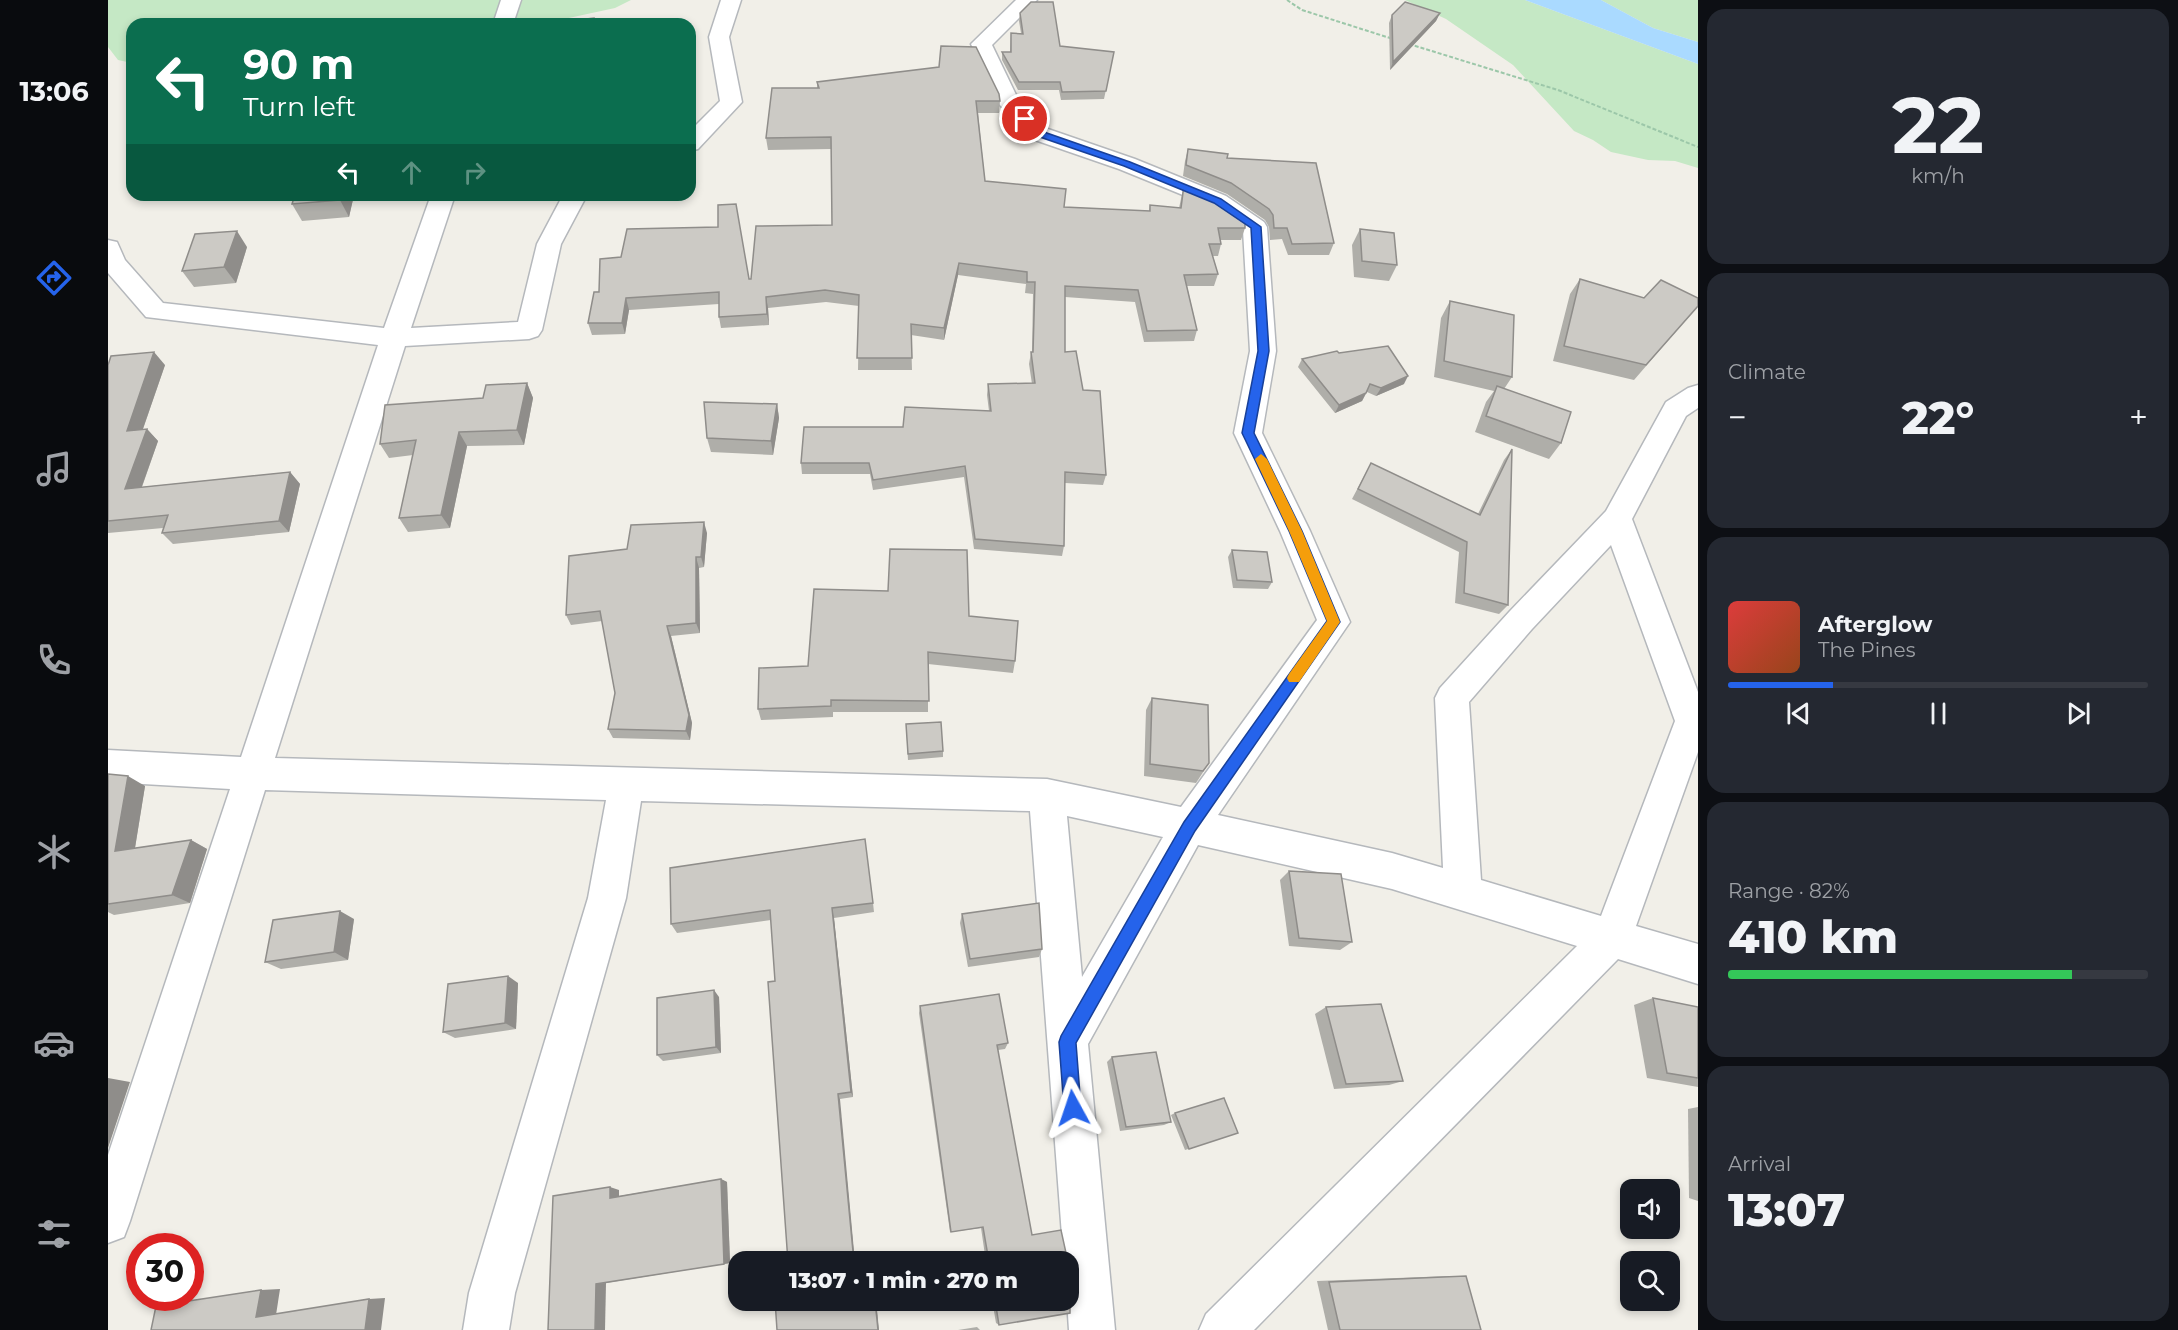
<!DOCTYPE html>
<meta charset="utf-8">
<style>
body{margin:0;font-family:Montserrat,sans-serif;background:#242831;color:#f1f3f6;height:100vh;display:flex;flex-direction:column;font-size:22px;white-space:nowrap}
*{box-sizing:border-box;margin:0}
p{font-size:20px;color:#9ea1a6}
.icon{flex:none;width:33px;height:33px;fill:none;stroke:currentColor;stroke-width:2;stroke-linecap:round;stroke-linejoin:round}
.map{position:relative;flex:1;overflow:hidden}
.sheet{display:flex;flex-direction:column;gap:9px;padding:9px;background:#0d0f14;width:480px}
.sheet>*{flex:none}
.top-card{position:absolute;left:18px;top:18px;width:570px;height:183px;border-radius:18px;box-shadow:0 3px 9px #0003;background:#0b6e4f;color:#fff;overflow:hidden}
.fabs{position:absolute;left:1512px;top:1179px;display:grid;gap:12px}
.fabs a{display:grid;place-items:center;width:60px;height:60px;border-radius:12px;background:#171b24;box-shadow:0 3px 9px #0003;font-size:30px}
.speed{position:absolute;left:18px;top:1233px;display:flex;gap:12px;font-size:30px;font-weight:700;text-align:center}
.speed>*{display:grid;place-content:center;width:78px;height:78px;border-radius:50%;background:#171b24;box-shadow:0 3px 9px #0003;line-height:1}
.speed .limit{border:9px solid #d22;background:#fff;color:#111}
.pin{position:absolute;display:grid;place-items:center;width:51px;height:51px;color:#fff;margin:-26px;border:3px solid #fff;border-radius:50%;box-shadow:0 2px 6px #0007}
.me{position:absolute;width:66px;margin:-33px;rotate:355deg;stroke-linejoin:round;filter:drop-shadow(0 0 4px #0008)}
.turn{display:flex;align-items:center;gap:21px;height:126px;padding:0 18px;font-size:27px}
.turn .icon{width:78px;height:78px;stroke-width:2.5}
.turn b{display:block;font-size:42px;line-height:51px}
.lanes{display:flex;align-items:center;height:57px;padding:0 18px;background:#0003;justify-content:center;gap:30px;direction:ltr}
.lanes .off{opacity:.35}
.big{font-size:45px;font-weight:800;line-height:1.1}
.sheet .card{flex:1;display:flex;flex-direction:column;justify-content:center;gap:9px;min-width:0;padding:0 21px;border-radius:18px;background:#242831}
.sheet .dial{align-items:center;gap:0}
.dial b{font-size:78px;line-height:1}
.song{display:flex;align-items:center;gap:18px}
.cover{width:72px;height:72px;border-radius:9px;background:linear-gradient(135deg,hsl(0 70% 55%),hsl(20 70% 35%))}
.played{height:6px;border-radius:3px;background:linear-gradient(90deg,#2563eb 25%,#363941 25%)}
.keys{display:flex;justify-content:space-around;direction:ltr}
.heat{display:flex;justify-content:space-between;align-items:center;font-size:33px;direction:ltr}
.charge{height:9px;border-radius:4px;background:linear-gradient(90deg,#34c759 82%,#363941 0)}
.trip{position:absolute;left:620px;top:1251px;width:351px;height:60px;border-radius:18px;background:#171b24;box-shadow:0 3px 9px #0003;font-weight:800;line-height:60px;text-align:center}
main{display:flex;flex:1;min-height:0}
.tabs{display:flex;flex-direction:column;width:108px;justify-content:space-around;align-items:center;background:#090b0e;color:#9ea1a6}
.tabs .icon{width:42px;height:42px}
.tabs .on{color:#2563eb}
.tabs b{font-size:27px;color:#f1f3f6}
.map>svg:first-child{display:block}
.green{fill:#c5e8c5}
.water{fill:#aadaff}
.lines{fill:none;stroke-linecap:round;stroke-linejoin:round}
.street-casing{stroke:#b5b8bc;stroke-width:3}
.path{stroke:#9cc7a9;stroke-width:2;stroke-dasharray:4 2;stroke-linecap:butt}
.street{fill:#fff;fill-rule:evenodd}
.wall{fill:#afaea9}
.shaded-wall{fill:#8f8d8a}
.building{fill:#cccac5;stroke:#8f8d8a;stroke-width:1.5}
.route{fill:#2563eb;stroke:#184099;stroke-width:1.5}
.slow{fill:#f59e0b}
</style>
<main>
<nav class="tabs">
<b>13:06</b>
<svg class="icon on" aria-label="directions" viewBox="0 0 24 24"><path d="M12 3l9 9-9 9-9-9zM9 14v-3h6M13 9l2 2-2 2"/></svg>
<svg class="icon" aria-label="music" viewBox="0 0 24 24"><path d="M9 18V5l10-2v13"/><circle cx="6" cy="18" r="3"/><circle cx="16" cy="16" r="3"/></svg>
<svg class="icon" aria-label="phone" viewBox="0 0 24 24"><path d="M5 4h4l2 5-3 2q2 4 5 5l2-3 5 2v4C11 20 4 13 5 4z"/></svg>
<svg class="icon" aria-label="climate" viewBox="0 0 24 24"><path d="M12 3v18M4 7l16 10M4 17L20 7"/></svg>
<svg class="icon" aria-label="car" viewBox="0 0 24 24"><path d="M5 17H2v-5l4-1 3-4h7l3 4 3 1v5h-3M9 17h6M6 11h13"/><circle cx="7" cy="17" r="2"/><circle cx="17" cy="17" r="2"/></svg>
<svg class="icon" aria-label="filters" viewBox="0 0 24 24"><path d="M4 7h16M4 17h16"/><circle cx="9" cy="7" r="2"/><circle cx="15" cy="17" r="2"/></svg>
</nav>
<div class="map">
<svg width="1590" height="1330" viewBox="0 0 1590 1330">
<rect width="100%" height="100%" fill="#f1efe8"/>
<g class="green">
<polygon points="0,0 523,0 507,8 433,24 24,24 24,63 10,60 0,47"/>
<polygon points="1297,0 1417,0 1590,64 1590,168 1567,161 1540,160 1503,152 1485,140 1466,131 1405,65 1338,19"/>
<polygon points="1493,0 1590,0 1590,42 1545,28"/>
</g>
<polygon class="water" points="1417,0 1493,0 1545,28 1590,42 1590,64"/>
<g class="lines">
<defs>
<g id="street">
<polygon points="393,0 413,0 405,24 385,24"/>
<polygon points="613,0 633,0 621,37 634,102 590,149 582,151 582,131 612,101 601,37"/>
<path d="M908 0H929L884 45 911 101 940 129 1027 159 1118 196 1156 222 1159 227 1168 351 1154 433 1202 531 1242 622 1110 815 1284 853 1335 868 1327 698 1332 688 1402 611 1498 511 1558 402 1580 388 1590 385V408L1578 416 1524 519 1590 692V752L1528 926 1590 944V984L1510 959 1146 1330H1091L1098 1314 1469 946 1284 889 1090 845 980 1044 1007 1330H961L959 1300 960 1262H956L922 811 533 801 518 898 407 1293 401 1330H355L361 1293 480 898 498 800 157 790 22 1221 16 1237 0 1243V1155L122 789 0 782V750L133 757 270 345 38 317 0 273V240L9 242 17 260 55 303 276 328 323 195H347L303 328 410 322 429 244 455 195H479L453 244 434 330 430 336 421 339 297 346 167 758 939 779 1073 807 1209 620 1172 531 1126 433 1142 351 1135 230 1102 206 1011 169 924 139 891 104 863 44ZM1503 545 1567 721 1493 916 1373 880 1361 702 1424 629ZM959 816 1055 837 974 977Z"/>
</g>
</defs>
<use href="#street" class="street-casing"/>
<g class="path">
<polyline points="1179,0 1194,10 1285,39"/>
<polyline points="1301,44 1450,90 1590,147"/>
</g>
<use href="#street" class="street"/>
</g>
<g class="wall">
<polygon points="912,13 952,46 1006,52 996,99 953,100 951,90 910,90 894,60 894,52 902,52 903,33 913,33 911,21"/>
<polygon points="1332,13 1328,21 1282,70 1281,23 1284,15"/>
<polygon points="709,82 892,101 891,113 870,113 877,181 956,207 1041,211 1042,205 1071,208 1076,185 1137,228 1133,240 1112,240 1113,244 1110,256 1105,256 1110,274 1106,286 1079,286 1089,330 1086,341 1036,342 1027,302 957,297 957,352 975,390 998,475 995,485 957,483 956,546 954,556 866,549 856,477 765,490 762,474 694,474 693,463 795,427 881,411 879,395 880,384 924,384 921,364 923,352 924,352 925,294 917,293 918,284 850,275 836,340 803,335 804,370 750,370 751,306 718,302 660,308 661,325 613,328 611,317 611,304 521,310 517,334 484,335 480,323 486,292 643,279 724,225 723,149 660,150 658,138 709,88"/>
<polygon points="1080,149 1119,158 1226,243 1221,255 1180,255 1174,239 1162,240 1161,227 1157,220 1119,194 1075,176 1077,161"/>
<polygon points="187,195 246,195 241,217 194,221 184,204"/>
<polygon points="1252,229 1289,265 1281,281 1246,277 1244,245"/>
<polygon points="139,247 128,283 86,287 74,271"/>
<polygon points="1472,279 1536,298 1590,306 1526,380 1445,361 1462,294"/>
<polygon points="1342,301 1404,377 1396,389 1453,443 1441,459 1367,432 1378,402 1386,391 1326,377 1333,318"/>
<polygon points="1194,359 1296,384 1268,396 1259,392 1254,401 1227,413 1190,367"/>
<polygon points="0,365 57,365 35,429 39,429 50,441 34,487 182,472 192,484 181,532 65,544 54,533 55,528 0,533"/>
<polygon points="419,383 425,398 416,445 359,446 342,528 300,532 291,518 305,455 281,458 272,444 375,398"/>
<polygon points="669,404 671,418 665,455 603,452 599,438"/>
<polygon points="1404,449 1400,605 1391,614 1347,603 1351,552 1244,499 1263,463 1370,514 1396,460"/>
<polygon points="599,533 596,567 591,568 592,633 563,636 584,723 582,740 505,738 500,729 507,693 494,621 463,625 458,615 519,549"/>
<polygon points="1124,550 1164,582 1160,589 1125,588 1120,557"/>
<polygon points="861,616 907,661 905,673 820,664 820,712 725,712 725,717 653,720 650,709 700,666"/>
<polygon points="1044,698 1101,763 1088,783 1036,776 1038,710"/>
<polygon points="798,724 835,751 835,757 800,760"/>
<polygon points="0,774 37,786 27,848 83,840 99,849 82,903 6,915 0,912"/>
<polygon points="562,868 765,903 766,912 726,918 745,1097 732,1099 667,981 663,920 569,933 563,924"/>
<polygon points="1181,871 1244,942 1232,950 1181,946 1172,880"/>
<polygon points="854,914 934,949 931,957 860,967 852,923"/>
<polygon points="246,919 240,960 173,969 157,962"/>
<polygon points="410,983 408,1029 347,1038 335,1032"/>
<polygon points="611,997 613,1053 555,1061 549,1055"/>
<polygon points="1545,998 1590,1007 1590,1087 1539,1078 1526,1005"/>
<polygon points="812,1006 900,1043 897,1049 890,1050 924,1235 960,1262 878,1262 873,1228 842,1232 811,1013"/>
<polygon points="1218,1007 1295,1081 1281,1085 1226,1089 1207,1014"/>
<polygon points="1004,1057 1063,1122 1056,1125 1012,1131 999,1062"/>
<polygon points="1590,1107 1590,1201 1581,1198 1580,1109"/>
<polygon points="1067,1113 1130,1133 1077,1150 1063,1115"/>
<polygon points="613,1179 619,1182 622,1263 498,1283 440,1330 511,1190 511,1196"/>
<polygon points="1342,1276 1358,1276 1373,1330 1220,1330 1209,1281"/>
<polygon points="884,1300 960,1300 891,1325 888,1323"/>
<polygon points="869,1327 872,1330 850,1330"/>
</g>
<g class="shaded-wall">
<polygon points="1332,13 1328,21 1282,70 1285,62"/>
<polygon points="234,195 246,195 241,217 232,200"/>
<polygon points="129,231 139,247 128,283 116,267"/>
<polygon points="851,263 850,275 836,340 836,328"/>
<polygon points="658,297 660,308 661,325 659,314"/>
<polygon points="518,298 521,310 517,334 514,323"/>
<polygon points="46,352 57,365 30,443 19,431"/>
<polygon points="1300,376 1296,384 1268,396 1273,388"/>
<polygon points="419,383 425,398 416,445 409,430"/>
<polygon points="1258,393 1254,401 1227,413 1231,405"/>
<polygon points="669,404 671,418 665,455 663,441"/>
<polygon points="39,429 50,441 29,500 17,489"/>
<polygon points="351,432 359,446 342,528 333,515"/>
<polygon points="182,472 192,484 181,532 171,521"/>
<polygon points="596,522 599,533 596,567 593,557"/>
<polygon points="588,557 591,568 592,633 588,623"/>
<polygon points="559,626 563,636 584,723 582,740 578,731"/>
<polygon points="20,776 37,786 25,860 7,851"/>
<polygon points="83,840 99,849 82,903 64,895"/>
<polygon points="724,908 726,918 745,1097 743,1092"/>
<polygon points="232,911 246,919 240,960 226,952"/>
<polygon points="400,976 410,983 408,1029 397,1023"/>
<polygon points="606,990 611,997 613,1053 608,1047"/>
<polygon points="0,1078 22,1082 0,1148"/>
<polygon points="730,1094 732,1099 747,1262 746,1262"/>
<polygon points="613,1179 619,1182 622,1263 616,1264"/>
<polygon points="502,1187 511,1190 511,1200 502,1198"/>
<polygon points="498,1283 497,1330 487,1330 488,1284"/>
<polygon points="172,1289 168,1315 148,1317 153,1290"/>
<polygon points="277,1298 273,1330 257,1330 261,1299"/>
<polygon points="767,1300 768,1300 771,1330 770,1330"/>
</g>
<g class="building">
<polygon points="923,2 945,2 952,46 1006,52 998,91 954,92 952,82 911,82 894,52 903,52 903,33 915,34 912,13"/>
<polygon points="1297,2 1332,13 1285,62 1284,15"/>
<polygon points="486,18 485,24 432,24"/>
<polygon points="833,46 868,47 891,94 892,101 868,101 877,181 958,189 956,207 1042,211 1042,205 1073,208 1076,185 1104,196 1137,219 1137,228 1110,228 1113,244 1101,244 1110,274 1076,275 1089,330 1039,331 1030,290 957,286 957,352 968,351 975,390 992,391 998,475 957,472 956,546 867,539 857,466 765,480 761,463 693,463 696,427 795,427 797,407 883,411 880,384 927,383 923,352 925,352 927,282 919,282 919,272 851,263 836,328 803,324 804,358 749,358 751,295 717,290 658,297 659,314 611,317 611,292 518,298 514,323 480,323 486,292 491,292 492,259 513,257 519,229 610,227 610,205 628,204 641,279 643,279 648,226 724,225 723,137 658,138 664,88 711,88 709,82 831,67"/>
<polygon points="1080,149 1120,154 1119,158 1208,163 1226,243 1184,244 1179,228 1166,228 1165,215 1161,209 1123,183 1078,165"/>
<polygon points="187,195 234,195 232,200 184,204"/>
<polygon points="1252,229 1286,233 1289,265 1254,261"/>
<polygon points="129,231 116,267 74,271 87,234"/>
<polygon points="1472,279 1536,298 1553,280 1590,298 1590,306 1538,365 1456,346"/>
<polygon points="1342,301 1406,315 1404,377 1336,361"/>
<polygon points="1280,346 1300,376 1273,388 1262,384 1258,393 1231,405 1194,359 1229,351 1231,353"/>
<polygon points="46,352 19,431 39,429 17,489 182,472 171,521 54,533 60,515 0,521 0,365 3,356"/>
<polygon points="419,383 409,430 351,432 333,515 291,518 308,440 272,444 277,405 375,398 378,385"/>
<polygon points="1389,386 1463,412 1453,443 1378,416"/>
<polygon points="596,402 669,404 663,441 599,438"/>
<polygon points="1404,449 1400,605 1356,593 1359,542 1250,489 1263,463 1372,515"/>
<polygon points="596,522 593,557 588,557 588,623 559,626 581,715 578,731 500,729 507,693 492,611 458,615 461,556 519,549 523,525"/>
<polygon points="782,549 859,550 861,616 910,621 907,661 820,652 821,701 723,700 723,706 650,709 651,668 700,666 706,589 780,591"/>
<polygon points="1124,550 1159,552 1164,582 1129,580"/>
<polygon points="1044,698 1100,705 1101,763 1095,771 1042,764"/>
<polygon points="833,722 835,751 800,754 798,724"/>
<polygon points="0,774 20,776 7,851 83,840 64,895 0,904"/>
<polygon points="757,839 765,903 724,908 743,1092 730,1094 746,1262 680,1262 660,982 667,981 662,910 563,924 562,868"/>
<polygon points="1181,871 1233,874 1244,942 1191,938"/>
<polygon points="931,903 934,949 862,959 854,914"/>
<polygon points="232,911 226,952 157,962 165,920"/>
<polygon points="400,976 397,1023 335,1032 340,984"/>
<polygon points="606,990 608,1047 549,1055 549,998"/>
<polygon points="891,994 900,1043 889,1045 924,1235 953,1230 960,1262 881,1262 875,1227 843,1232 812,1006"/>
<polygon points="1545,998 1590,1007 1590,1078 1559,1073"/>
<polygon points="1273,1004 1295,1081 1238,1084 1218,1007"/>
<polygon points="1048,1052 1063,1122 1018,1127 1004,1057"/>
<polygon points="1116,1098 1130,1133 1081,1149 1067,1113"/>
<polygon points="613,1179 616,1264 488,1284 487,1330 440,1330 445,1196 502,1187 502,1198"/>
<polygon points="960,1263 962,1275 962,1313 891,1325 887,1300 960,1300"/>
<polygon points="1358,1276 1373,1330 1232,1330 1221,1282"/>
<polygon points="153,1290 148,1317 261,1299 257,1330 43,1330 48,1306"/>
<polygon points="667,1300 767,1300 770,1330 669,1330"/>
</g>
<polygon class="route" points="914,117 920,117 936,132 1022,162 1113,199 1153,227 1161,351 1146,433 1194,531 1232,622 1087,831 968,1043 973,1108 971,1114 965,1117 959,1114 956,1108 951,1042 953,1036 1076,822 1219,621 1181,531 1134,433 1150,351 1143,228 1106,203 1016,166 929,136 914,121"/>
<polygon class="slow" points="1153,454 1159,459 1194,531 1232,622 1191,682 1181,682 1179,678 1181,674 1219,621 1181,531 1147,459"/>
</svg>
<div class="fabs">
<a><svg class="icon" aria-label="sound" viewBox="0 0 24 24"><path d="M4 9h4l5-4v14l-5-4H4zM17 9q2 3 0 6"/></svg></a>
<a><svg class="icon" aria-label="search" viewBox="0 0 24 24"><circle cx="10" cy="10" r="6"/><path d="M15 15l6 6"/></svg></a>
</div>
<div class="speed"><div class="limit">30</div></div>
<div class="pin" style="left:917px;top:119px;background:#d93025"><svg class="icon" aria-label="arrive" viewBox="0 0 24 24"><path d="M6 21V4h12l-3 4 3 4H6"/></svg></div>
<svg class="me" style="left:965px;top:1108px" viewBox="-20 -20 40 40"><path d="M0-17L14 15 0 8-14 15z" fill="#2563eb" stroke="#fff" stroke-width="4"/></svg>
<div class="trip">13:07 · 1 min · 270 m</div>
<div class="top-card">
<div class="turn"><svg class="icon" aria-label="left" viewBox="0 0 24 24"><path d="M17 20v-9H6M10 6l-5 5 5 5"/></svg><div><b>90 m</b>Turn left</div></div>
<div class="lanes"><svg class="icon" aria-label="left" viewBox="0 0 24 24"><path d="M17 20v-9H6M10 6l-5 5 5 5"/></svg><svg class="icon off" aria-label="ahead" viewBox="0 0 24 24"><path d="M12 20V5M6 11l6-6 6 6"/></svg><svg class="icon off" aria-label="right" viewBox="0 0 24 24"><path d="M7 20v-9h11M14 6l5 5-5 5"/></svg></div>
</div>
</div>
<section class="sheet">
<div class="card dial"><b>22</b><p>km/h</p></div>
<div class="card"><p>Climate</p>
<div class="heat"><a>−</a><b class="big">22°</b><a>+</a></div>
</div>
<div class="card">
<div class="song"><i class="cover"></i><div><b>Afterglow</b><p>The Pines</p></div></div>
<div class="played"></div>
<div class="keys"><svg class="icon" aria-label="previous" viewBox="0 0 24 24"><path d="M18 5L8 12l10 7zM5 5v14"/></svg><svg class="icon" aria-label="pause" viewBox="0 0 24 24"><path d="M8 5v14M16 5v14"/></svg><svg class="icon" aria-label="next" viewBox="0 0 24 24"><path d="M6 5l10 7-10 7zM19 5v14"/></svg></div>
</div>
<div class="card"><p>Range · 82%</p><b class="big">410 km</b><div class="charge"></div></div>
<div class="card"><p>Arrival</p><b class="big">13:07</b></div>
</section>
</main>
